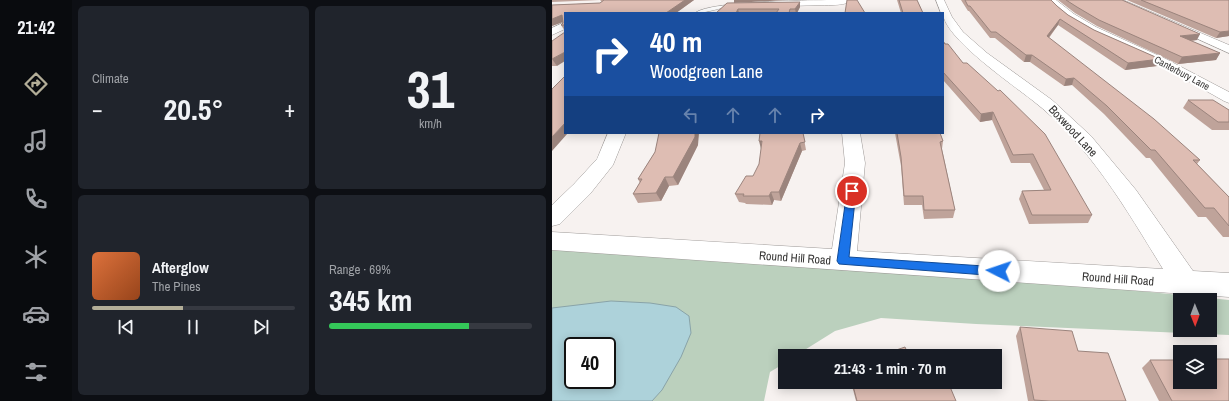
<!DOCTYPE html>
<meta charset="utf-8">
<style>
body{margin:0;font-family:"Archivo Narrow",sans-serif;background:#20242c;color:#f1f3f6;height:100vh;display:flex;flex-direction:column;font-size:15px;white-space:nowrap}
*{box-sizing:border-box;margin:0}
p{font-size:13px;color:#9ea1a6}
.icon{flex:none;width:22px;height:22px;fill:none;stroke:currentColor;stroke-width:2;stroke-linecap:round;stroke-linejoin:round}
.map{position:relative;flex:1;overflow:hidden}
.drawer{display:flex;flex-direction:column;gap:6px;padding:6px;background:#0d0f14;width:480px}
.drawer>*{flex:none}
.guide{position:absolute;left:12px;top:12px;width:380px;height:122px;border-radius:0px;box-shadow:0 2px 10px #0003;background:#1a4fa0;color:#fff;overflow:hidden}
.needle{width:26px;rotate:179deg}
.controls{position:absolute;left:621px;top:293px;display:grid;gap:8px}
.controls a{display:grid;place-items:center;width:44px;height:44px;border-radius:0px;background:#171b24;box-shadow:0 2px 10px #0003;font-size:20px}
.speed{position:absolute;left:12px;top:337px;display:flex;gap:8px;font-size:20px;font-weight:700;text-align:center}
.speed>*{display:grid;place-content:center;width:52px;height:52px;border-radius:50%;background:#171b24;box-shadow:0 2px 10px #0003;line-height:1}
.speed .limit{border:2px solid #111;border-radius:6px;background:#fff;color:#111}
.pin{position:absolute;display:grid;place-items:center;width:34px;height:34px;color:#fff;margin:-17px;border:2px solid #fff;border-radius:50%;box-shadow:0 1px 4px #0007}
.me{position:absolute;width:44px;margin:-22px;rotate:274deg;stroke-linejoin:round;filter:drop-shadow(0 0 3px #0008)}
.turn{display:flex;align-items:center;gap:14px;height:84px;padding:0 20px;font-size:18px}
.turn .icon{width:52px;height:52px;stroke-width:2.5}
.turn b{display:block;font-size:28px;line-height:34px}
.lanes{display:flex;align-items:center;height:38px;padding:0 20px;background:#0003;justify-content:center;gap:20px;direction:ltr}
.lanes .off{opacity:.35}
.big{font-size:30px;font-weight:700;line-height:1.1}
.drawer .card{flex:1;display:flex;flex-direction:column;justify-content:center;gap:6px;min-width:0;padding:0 14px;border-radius:6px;background:#20242c}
.drawer .dial{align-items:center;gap:0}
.dial b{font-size:52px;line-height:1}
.song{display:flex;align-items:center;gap:12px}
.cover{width:48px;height:48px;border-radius:6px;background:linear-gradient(135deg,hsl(20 70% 55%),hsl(20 70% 35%))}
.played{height:4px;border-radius:2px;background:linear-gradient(90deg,#b3ae98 45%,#363941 45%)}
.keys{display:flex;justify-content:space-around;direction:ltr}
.heat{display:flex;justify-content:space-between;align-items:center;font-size:22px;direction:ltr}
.charge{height:6px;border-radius:3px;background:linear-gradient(90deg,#34c759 69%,#363941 0)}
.drawer .tiles{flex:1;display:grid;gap:6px;grid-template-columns:repeat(2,1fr)}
.trip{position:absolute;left:226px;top:349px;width:224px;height:40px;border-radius:0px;background:#171b24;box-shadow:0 2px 10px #0003;font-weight:700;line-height:40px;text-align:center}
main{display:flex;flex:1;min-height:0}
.tab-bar{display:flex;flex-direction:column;width:72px;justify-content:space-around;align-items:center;background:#090b0e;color:#9ea1a6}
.tab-bar .icon{width:28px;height:28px}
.tab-bar .current{color:#b3ae98}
.tab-bar b{font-size:18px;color:#f1f3f6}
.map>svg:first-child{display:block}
.green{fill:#bbd0bd;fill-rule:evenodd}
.water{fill:#add2da;stroke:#89a3a8;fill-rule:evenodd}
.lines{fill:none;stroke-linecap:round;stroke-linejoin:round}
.minor-casing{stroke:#9d9997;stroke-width:1}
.minor{fill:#fff;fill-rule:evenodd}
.wall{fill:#bfa39a}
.shaded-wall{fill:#9b847d}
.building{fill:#debdb3;stroke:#9b847d}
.route{fill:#1a73e8;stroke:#114b97}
.labels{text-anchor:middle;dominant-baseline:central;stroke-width:4;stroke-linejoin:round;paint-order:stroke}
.far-street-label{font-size:10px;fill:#363534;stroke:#fff}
.street-label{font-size:12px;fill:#363534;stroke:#fff}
</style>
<main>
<nav class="tab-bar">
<b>21:42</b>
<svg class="icon current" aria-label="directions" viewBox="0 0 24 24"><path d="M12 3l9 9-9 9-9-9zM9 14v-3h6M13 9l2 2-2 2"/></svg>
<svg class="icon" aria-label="music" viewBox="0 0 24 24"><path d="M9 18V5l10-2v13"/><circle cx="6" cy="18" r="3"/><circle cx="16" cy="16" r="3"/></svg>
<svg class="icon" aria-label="phone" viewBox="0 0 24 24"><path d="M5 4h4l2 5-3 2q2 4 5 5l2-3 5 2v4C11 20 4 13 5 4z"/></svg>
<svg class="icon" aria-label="climate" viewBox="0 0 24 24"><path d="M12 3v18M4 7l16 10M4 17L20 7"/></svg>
<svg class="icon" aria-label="car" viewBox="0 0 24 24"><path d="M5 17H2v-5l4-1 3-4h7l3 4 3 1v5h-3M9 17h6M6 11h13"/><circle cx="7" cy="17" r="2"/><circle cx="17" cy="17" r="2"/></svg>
<svg class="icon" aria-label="filters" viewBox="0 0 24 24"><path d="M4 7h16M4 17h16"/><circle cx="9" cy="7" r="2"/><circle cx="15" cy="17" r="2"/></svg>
</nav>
<section class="drawer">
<div class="tiles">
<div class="card"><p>Climate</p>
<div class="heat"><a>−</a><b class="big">20.5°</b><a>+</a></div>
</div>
<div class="card dial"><b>31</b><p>km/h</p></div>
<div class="card">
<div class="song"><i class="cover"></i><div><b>Afterglow</b><p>The Pines</p></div></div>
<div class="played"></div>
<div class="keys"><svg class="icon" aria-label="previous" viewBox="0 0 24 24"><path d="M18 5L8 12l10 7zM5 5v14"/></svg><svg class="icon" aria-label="pause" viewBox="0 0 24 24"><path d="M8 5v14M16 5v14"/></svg><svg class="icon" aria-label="next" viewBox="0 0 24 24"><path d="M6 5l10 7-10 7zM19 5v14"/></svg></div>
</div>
<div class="card"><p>Range · 69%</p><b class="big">345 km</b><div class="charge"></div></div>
</div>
</section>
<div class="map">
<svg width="677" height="401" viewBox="0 0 677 401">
<rect width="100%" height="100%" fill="#f7f2f0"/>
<path class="green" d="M0 241 291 261 677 300V335L424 324 329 318 283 331 243 356H233V363L218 372 212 401H0ZM628 300H658V330H628ZM21 346H55V380H21Z"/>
<path class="water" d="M59 301 98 303 124 307 137 316 139 333 129 357 110 390 100 401H0V308ZM21 346H55V380H21Z"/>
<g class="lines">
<defs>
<g id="minor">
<path d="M301 0C295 6 277 5 269 5 240 7 211 4 182 6 168 7 157 13 143 13 159 0 273 0 301 0Z"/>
<path d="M384 0H392L400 17 411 32 435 53 500 100 539 136 584 190 641 271 677 273V297L0 250V232L280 249 293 163 290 133H308L313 163 305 251 611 269C574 209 537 144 480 100 461 85 391 37 391 13H389Z"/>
<path d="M495 0H504L522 14 544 27 614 59 677 92V103L672 101C646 86 620 72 594 59 562 44 517 29 495 0Z"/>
<polygon points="560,0 571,0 677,45 677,53"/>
<polygon points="13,22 13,29 0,35 0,28"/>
<polygon points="56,133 74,133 61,165 38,194 8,224 0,226 0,205 22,184 45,159"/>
</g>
</defs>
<use href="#minor" class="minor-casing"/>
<use href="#minor" class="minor"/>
</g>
<g class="wall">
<polygon points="0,0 142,0 124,13 13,13 13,31 9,25 11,23 11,22 0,26 0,5 48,3 50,2 48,0 0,2"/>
<polygon points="345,0 365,0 371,13 349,13"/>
<polygon points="409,0 499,0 505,6 516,15 542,30 608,59 605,66 573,70 506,25 497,38 648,160 645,164 677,197 677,237 671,237 654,217 646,217 598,158 594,158 552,114 520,85 512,86 478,62 472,62 443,38 438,38 417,11 416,11"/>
<polygon points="506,0 570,0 645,40 639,41 668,53 664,60 626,64 545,26 523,13"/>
<polygon points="575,0 677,0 677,36 664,38"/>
<polygon points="248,2 248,7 245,13 164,13 175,3"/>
<polygon points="0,41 5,66 0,66"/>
<polygon points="391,41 411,63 540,215 536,223 477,224 467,199 470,191 492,190 478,163 459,163 440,120 428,122 391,80"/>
<polygon points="636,100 677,110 677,130 660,130 631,108"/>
<polygon points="251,133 254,150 250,151 229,201 222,200 220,205 194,204 193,203 187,202 183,194 201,176"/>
<polygon points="343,133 388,133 391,141 390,149 403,210 401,218 372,219 370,205 352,205 349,166"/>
<polygon points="146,145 126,185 117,186 109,201 86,203 81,194 88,183 86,179 103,152"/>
<polygon points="468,327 526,351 574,401 476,401 464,336"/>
<polygon points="598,360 677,401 607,401 590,368"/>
<polygon points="299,382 367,382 369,388 404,401 304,401"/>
</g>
<g class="shaded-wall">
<polygon points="133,0 142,0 124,13 114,13"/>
<polygon points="182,0 234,0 182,3"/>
<polygon points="248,2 248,7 245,13 244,13 243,9"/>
<polygon points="186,9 187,13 184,13"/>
<polygon points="10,15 13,21 0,26 0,19"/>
<polygon points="508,19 506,25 493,42 495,36"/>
<polygon points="677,31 677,36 664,38 668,32"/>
<polygon points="648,34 645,40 625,42 628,36"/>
<polygon points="13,52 13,61 5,66 0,59"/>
<polygon points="668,53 664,60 626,64 630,57"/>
<polygon points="474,55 480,55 478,62 472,62"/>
<polygon points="608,59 605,66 573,70 576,63"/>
<polygon points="522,78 520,85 512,86 514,79"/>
<polygon points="441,112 440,120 428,122 429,114"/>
<polygon points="13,123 13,133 16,133 0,151 0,137"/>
<polygon points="143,133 147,133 146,145 126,185 121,177"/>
<polygon points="207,141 210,141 209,149"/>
<polygon points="248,143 250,151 229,201 227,192"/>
<polygon points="113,177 117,186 109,201 104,193"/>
<polygon points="219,192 222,200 220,205 217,196"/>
</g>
<g class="building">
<polygon points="52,0 133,0 114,13 13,13 13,25 9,25 11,23 10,15 0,19 0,5 48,3"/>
<polygon points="295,0 305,0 313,13 293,13"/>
<polygon points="347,0 365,0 371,13 351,13"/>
<polygon points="413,0 499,0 505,6 516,15 542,30 608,59 576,63 508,19 495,36 602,119 648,160 641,160 677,197 677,226 662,208 653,208 603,150 599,150 555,106 522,78 514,79 480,55 474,55 444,32 439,32 418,6 416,6"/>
<polygon points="514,0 570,0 648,34 628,36 668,53 630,57 547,20 525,7"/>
<polygon points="589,0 677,0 677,31 668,32"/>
<polygon points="248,2 243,9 238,9 237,13 224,13 227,9 186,9 184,13 164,13 175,3"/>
<polygon points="13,32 13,52 0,59 0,41"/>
<polygon points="391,41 393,44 396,44 411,63 415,63 446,91 448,90 493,134 540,215 480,215 470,191 499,190 481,154 461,155 441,112 429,114 391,72"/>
<polygon points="13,76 13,123 0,137 0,89"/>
<polygon points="636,100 661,100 677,110 677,122 666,122"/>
<polygon points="107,133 143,133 143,137 121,177 113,177 104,193 81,194 90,179 86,179 103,152"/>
<polygon points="208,133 251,133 253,142 248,143 227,192 219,192 217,196 191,196 192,194 183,194 194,176 201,176 207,164 210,141 207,141"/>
<polygon points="345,133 388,133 391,141 388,142 403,210 372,210 371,196 352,196 349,157"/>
<polygon points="468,327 520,331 526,351 556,353 574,401 497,401 482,400"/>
<polygon points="353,347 357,356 327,356"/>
<polygon points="658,359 677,359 677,401 620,401 598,360 628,360 628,382 658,382"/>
<polygon points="300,382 367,382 369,388 387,382 396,382 404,401 305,401"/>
</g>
<polygon class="route" points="300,188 304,191 297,257 447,267 451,268 452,271 451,274 447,276 287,264 285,261 295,191"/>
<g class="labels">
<g class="far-street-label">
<text transform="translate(630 73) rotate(28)">Canterbury Lane</text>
</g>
<g class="street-label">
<text transform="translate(521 131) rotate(47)">Boxwood Lane</text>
<text transform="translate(243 258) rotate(4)">Round Hill Road</text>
<text transform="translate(566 279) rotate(4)">Round Hill Road</text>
</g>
</g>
</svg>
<div class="controls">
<a><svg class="needle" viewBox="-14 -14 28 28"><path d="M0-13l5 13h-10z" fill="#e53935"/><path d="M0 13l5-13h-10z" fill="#9ea1a6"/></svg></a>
<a><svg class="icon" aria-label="layers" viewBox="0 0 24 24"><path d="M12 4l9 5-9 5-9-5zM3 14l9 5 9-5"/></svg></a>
</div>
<div class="speed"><div class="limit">40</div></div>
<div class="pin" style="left:300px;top:191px;background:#d93025"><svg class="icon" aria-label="arrive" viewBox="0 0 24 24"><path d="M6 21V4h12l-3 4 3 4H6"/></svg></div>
<svg class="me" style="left:447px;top:271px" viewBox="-20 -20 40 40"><circle r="19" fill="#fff"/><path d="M0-13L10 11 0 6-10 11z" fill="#1a73e8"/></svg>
<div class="trip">21:43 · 1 min · 70 m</div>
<div class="guide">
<div class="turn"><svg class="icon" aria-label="right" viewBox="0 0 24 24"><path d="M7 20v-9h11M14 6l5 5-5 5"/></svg><div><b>40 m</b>Woodgreen Lane</div></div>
<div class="lanes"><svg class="icon off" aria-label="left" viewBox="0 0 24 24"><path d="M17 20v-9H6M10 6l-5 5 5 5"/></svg><svg class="icon off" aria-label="ahead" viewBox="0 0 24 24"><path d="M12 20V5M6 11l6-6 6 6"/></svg><svg class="icon off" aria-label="ahead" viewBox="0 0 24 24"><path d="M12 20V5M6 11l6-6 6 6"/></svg><svg class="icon" aria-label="right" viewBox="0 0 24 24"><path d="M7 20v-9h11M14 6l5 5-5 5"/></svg></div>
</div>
</div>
</main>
